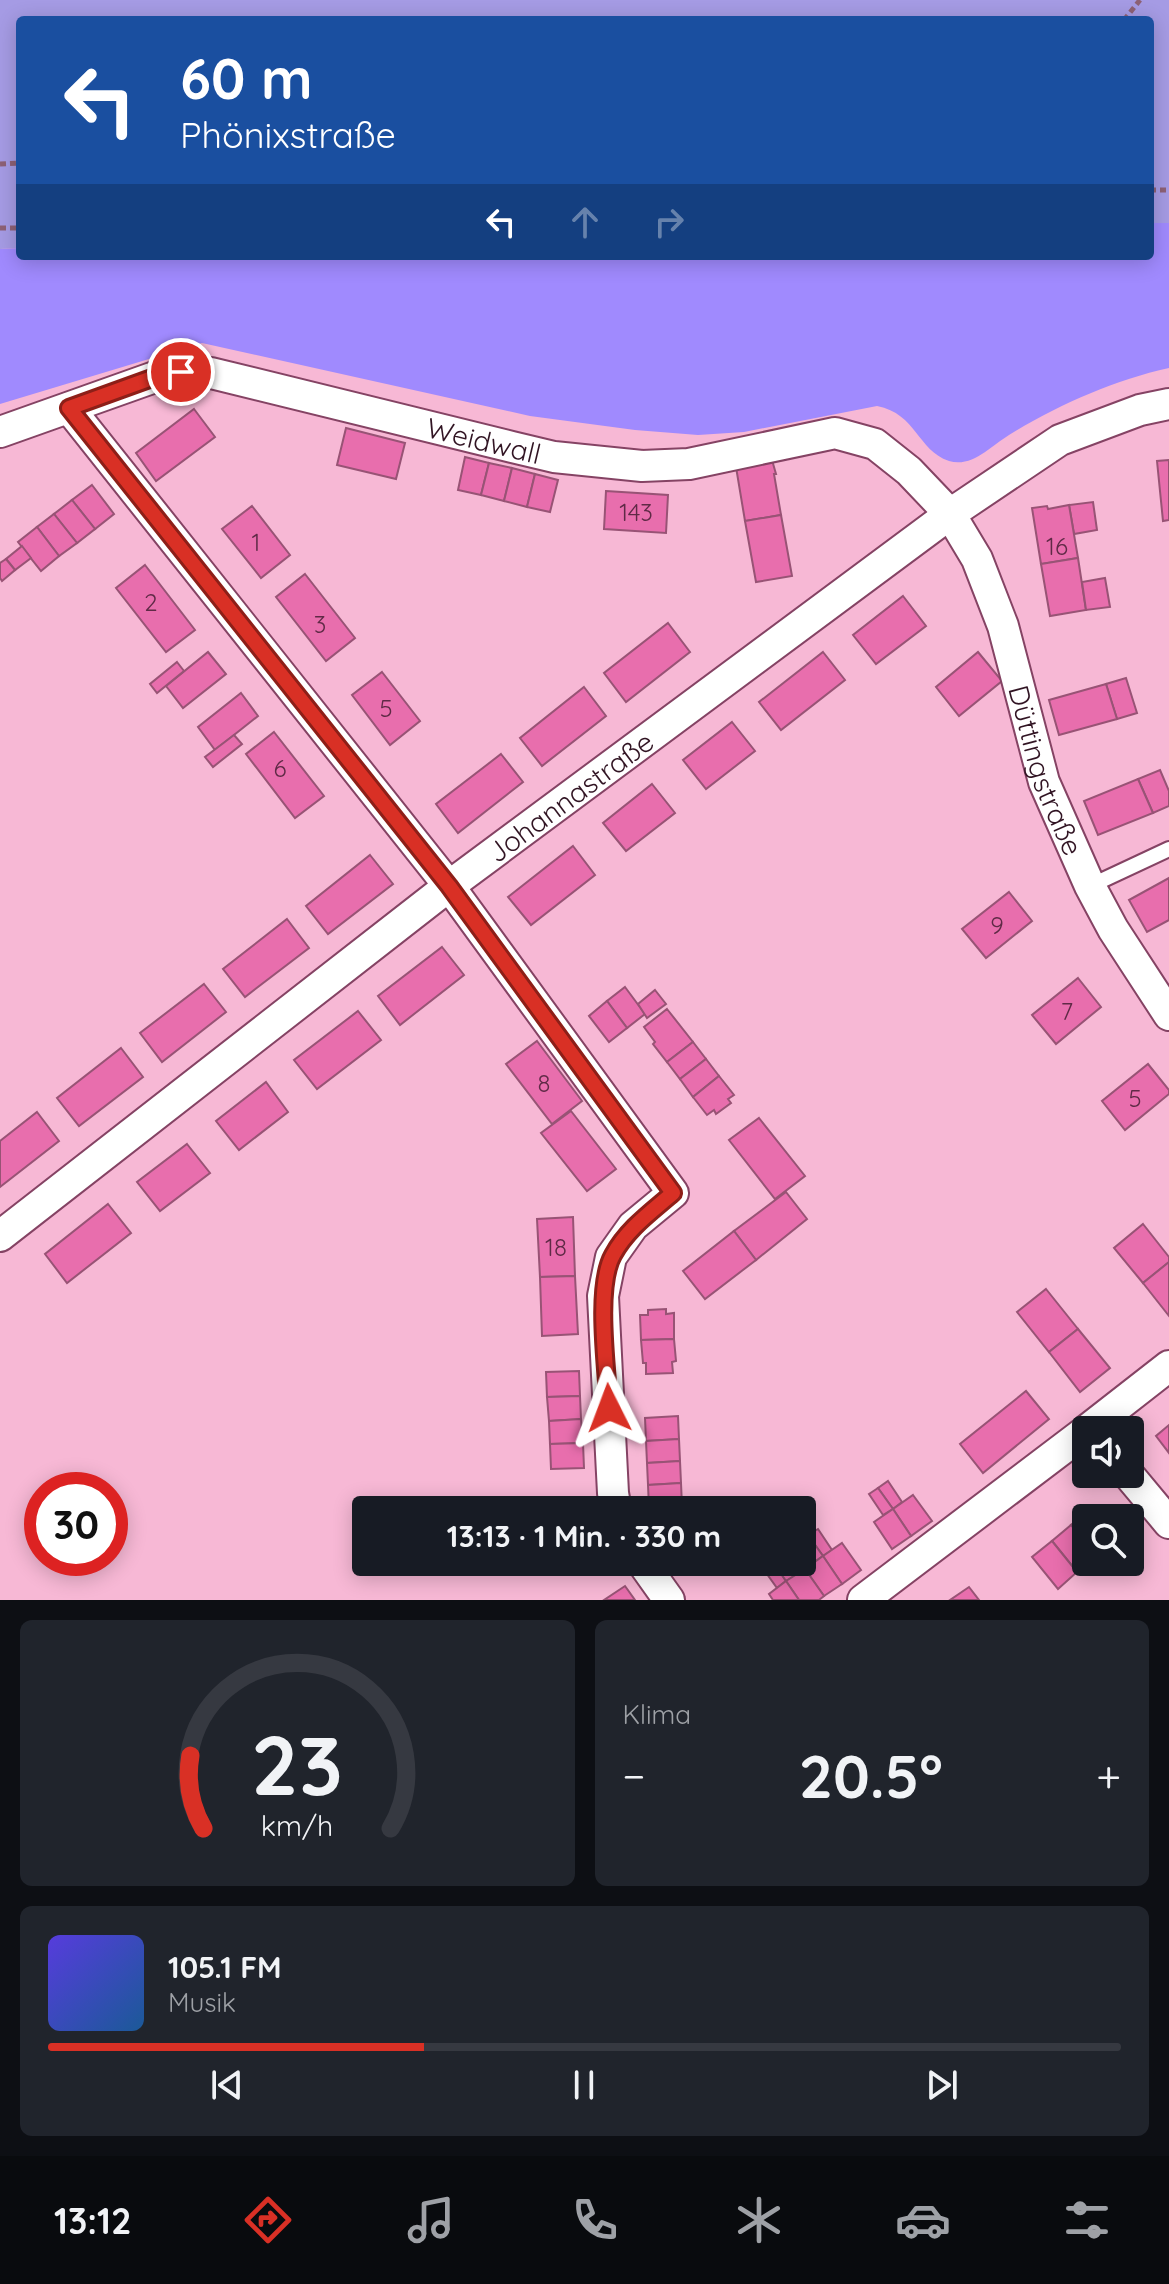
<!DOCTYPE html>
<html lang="de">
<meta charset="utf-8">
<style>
body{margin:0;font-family:Quicksand,sans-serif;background:#20242c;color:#f1f3f6;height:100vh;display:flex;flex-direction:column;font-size:30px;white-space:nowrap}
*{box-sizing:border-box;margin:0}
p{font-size:26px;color:#9ea1a6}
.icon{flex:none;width:44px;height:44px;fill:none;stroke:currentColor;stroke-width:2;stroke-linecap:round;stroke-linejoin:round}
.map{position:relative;height:1600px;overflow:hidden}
.side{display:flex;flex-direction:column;gap:20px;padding:20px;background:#0d0f14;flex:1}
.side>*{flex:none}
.banner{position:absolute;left:16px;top:16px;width:1138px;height:244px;border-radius:8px;box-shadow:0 4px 20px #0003;background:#1a4fa0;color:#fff;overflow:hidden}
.controls{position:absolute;left:1072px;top:1416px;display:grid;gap:16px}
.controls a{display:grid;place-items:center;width:72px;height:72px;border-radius:8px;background:#171b24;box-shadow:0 4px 20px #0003;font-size:40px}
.speed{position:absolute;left:24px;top:1472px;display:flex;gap:16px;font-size:40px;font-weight:700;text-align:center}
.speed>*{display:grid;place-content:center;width:104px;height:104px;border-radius:50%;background:#171b24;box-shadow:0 4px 20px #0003;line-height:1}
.speed .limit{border:12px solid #d22;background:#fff;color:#111}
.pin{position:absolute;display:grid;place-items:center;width:68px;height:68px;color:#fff;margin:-34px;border:4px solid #fff;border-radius:50%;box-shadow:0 2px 8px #0007}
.me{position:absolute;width:88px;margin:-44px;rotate:357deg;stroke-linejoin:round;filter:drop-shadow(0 0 6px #0008)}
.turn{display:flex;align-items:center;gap:28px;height:168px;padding:0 32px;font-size:36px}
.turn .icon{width:104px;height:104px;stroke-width:2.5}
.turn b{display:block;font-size:56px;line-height:68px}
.lanes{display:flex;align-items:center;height:76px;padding:0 32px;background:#0003;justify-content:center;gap:40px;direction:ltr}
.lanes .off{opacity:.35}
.big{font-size:60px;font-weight:800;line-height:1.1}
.side .card{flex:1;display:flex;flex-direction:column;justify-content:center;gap:12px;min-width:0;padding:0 28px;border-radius:12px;background:#20242c}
.side .dial{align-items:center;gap:0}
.dial svg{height:208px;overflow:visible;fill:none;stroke:#363941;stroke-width:7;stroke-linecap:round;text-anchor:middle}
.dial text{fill:#f1f3f6;stroke:none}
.song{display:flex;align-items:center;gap:24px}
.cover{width:96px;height:96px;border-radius:12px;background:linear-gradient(135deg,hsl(250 70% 55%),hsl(210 70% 35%))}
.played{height:8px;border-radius:4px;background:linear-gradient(90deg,#d93025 35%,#363941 35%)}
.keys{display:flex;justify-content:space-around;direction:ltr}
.heat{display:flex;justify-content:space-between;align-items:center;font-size:44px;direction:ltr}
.side .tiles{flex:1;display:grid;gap:20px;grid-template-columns:1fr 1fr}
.card:last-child{grid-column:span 2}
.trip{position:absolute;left:352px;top:1496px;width:464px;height:80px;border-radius:8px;background:#171b24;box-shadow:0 4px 20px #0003;font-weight:800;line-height:80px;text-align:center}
.dock{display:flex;height:128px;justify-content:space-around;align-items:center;background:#090b0e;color:#9ea1a6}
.dock .icon{width:56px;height:56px}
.dock .selected{color:#d93025}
.dock b{font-size:36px;color:#f1f3f6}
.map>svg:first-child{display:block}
.green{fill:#a59be4}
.forest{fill:#a08afe}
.building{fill:#e86ead;stroke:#985375;stroke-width:2}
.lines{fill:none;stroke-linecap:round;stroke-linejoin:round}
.lane-casing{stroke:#854364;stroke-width:18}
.street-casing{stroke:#854364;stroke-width:34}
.path{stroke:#8d6176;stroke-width:5;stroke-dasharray:6 4;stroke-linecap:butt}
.lane{stroke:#fff;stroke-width:14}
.street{stroke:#fff;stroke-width:30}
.route-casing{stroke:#8d1f18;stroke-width:20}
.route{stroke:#d93025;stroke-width:14}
.labels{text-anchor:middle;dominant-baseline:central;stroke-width:6;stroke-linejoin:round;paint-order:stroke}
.number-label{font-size:24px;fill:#5f2a46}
.street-label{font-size:28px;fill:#311423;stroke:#f7b8d5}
</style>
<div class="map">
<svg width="1169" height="1600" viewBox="0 0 1169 1600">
<rect width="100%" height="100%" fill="#f7b8d5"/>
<polygon class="green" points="0,0 1169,0 1169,223 1150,223 1150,20 20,20 20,248 0,249"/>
<path class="forest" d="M1150 223H1169V368C1114 380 1058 405 1009 435 991 446 972 468 949 461 917 450 917 414 877 406L744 432 698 435 635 430 530 416 202 343 0 404V249L20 248V256H1150Z"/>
<g class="building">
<polygon points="194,409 215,437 156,481 136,453"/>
<polygon points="346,428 405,443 396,479 337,465"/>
<polygon points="465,457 489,463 481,495 458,490"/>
<polygon points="772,460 776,474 774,474 781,515 745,521 736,467"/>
<polygon points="1169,460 1169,520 1163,521 1157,461"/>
<polygon points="489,463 512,468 504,501 481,495"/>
<polygon points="512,468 535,474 527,507 504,501"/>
<polygon points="535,474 558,480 550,512 527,507"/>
<polygon points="92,485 114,514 95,529 72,500"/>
<polygon points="606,491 668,495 666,533 604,529"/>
<polygon points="72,500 95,529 77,543 54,514"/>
<polygon points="1093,502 1097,530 1074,534 1069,505"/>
<polygon points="1069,505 1078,558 1041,564 1032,508 1047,506 1048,509"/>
<polygon points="252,506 290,555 261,578 222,529"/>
<polygon points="54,514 77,543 59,556 37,527"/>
<polygon points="781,515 792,576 756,582 745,521"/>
<polygon points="37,527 59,556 41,571 18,542"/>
<polygon points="22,546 31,558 15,570 6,559"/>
<polygon points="1078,558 1086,610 1050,616 1041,564"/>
<polygon points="6,559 15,570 2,581 0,578 0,563"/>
<polygon points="145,565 195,630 166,652 116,588"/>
<polygon points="305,574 355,638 326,661 276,597"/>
<polygon points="1105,578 1110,607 1086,610 1082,582"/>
<polygon points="903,596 926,626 876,664 853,635"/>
<polygon points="668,623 690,652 626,702 604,673"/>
<polygon points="208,652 226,674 183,708 166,686"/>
<polygon points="823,652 845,680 781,730 759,702"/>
<polygon points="978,652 1002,681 959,716 936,687"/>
<polygon points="177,662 184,671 157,693 150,684"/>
<polygon points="382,672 420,721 390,745 352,695"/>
<polygon points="1126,678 1137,713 1117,719 1106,684"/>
<polygon points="1106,684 1117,719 1059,735 1049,700"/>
<polygon points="584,687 606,716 542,766 520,738"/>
<polygon points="241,693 258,716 215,750 198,727"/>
<polygon points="732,722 755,751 706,789 683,760"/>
<polygon points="274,732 324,796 295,818 246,754"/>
<polygon points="234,735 242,744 213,767 205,757"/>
<polygon points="501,754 523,782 458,833 436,804"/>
<polygon points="1160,770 1169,791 1169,806 1153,813 1138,779"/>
<polygon points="1138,779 1153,813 1098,835 1084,801"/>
<polygon points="652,784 675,813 626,851 603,823"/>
<polygon points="573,846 595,875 531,925 508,897"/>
<polygon points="370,855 393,884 328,934 306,906"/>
<polygon points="1169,878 1169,920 1147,932 1129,900"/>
<polygon points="1009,892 1032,921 986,958 962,929"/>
<polygon points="287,919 309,948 245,997 223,969"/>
<polygon points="442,947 464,975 400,1025 378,996"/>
<polygon points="1078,978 1101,1007 1056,1044 1032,1015"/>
<polygon points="204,984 226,1012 162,1062 140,1033"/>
<polygon points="625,987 645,1014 627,1028 607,1001"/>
<polygon points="655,990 666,1004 647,1018 638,1004"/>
<polygon points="607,1001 627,1028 609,1042 589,1016"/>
<polygon points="667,1009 693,1042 667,1062 653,1044 655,1042 644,1027"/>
<polygon points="358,1011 381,1040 317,1089 294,1060"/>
<polygon points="537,1041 582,1101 552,1124 506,1064"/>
<polygon points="693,1042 706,1059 680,1079 667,1062"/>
<polygon points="121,1048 143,1077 79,1126 57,1098"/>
<polygon points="706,1059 719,1076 693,1097 680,1079"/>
<polygon points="1148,1064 1169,1090 1169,1094 1125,1130 1102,1101"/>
<polygon points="719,1076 734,1095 728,1099 731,1103 716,1114 714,1110 707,1115 693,1097"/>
<polygon points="266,1082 288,1112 239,1150 216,1121"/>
<polygon points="571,1111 616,1169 587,1191 541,1133"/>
<polygon points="37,1112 59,1141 0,1187 0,1141"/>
<polygon points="759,1118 805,1176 775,1199 729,1140"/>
<polygon points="187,1144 210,1173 160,1211 137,1182"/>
<polygon points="786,1192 807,1219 756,1260 734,1231"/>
<polygon points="108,1204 131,1233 67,1283 45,1254"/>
<polygon points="573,1217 575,1276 540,1277 537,1219"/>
<polygon points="1143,1224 1169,1257 1169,1262 1143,1283 1114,1248"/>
<polygon points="734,1231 756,1260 705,1299 683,1271"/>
<polygon points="1169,1262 1169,1316 1143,1283"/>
<polygon points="575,1276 578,1334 542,1336 540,1277"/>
<polygon points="1046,1289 1078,1329 1049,1352 1017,1312"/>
<polygon points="666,1309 666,1314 674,1313 674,1339 641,1340 640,1315 648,1315 648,1310"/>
<polygon points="1078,1329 1110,1368 1080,1392 1049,1352"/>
<polygon points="674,1339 676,1361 672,1362 673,1373 646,1374 646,1363 643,1363 641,1340"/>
<polygon points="579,1371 580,1396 547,1397 546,1372"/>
<polygon points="1026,1391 1049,1419 983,1473 960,1444"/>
<polygon points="580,1396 581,1419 549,1421 547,1397"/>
<polygon points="678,1416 679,1439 646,1441 645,1418"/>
<polygon points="581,1419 583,1443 550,1444 549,1421"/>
<polygon points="1169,1425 1169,1453 1156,1436"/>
<polygon points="679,1439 680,1461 647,1463 646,1441"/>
<polygon points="583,1443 584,1468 551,1469 550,1444"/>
<polygon points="680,1461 681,1483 648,1485 647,1463"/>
<polygon points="888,1481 902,1502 893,1509 878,1488"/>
<polygon points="681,1483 682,1506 649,1508 648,1485"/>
<polygon points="878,1488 893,1509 883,1515 869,1494"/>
<polygon points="913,1495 932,1521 911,1536 893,1509"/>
<polygon points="893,1509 911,1536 892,1549 874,1522"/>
<polygon points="1091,1509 1098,1518 1086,1518 1086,1544 1071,1525"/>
<polygon points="1071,1525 1086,1544 1086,1562 1091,1562 1077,1572 1052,1541"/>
<polygon points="818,1529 832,1550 823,1556 808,1535"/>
<polygon points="808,1535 823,1556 813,1563 802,1546 802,1540"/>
<polygon points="1052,1541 1077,1572 1058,1589 1032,1557"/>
<polygon points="842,1543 861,1570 842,1584 823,1556"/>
<polygon points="823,1556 842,1584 824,1596 805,1569"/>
<polygon points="770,1562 773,1562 786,1581 777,1588 762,1567"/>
<polygon points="773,1562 787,1562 796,1575 786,1581"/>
<polygon points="805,1569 824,1596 819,1600 799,1600 786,1581"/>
<polygon points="786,1581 799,1600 773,1600 769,1594"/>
<polygon points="625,1586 635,1600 604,1600"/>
<polygon points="969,1587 979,1600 950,1600"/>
</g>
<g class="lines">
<defs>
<polyline id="lane" points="1090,886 1169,849"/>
<g id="street">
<polyline points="69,408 449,886 673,1193 633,1226 611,1257 603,1296 613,1493 616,1510"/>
<path id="s1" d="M0 432 152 378 181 372 211 373 512 447 554 457 642 466 689 464 835 433 875 444 909 471 950 514 977 559 1003 626 1044 782 1090 886 1113 929 1169 1015"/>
<path id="s2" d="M0 1236 449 886 950 514 1060 440 1140 410 1169 404"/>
<polyline points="1087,1430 1169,1366"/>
<polyline points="1128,1474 1169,1523"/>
<polyline points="642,1562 669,1600"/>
<polyline points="863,1600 1086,1431"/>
</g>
</defs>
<use href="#lane" class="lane-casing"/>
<use href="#street" class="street-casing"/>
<g class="path">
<polyline points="1124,20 1140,0"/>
<polyline points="0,164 20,163"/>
<polyline points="1150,190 1169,190"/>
<polyline points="0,228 20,228"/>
</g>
<use href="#lane" class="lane"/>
<use href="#street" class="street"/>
</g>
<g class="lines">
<defs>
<path id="route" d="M181 372 152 378 69 408 449 886 673 1193C651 1212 627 1229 613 1255 595 1287 607 1370 609 1408"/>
</defs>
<use href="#route" class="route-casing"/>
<use href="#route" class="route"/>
</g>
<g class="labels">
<g class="number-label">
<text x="636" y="512">143</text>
<text x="256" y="542">1</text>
<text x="1057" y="546">16</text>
<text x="151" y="602">2</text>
<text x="320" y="624">3</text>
<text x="386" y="708">5</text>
<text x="280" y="768">6</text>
<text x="997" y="925">9</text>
<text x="1067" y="1011">7</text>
<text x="544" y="1083">8</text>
<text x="1135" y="1098">5</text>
<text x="556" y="1247">18</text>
</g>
<g class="street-label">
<text stroke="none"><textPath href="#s1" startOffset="502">Weidwall</textPath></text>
<text stroke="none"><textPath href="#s1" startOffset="1278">Düttingstraße</textPath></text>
<text stroke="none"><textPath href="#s2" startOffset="720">Johannastraße</textPath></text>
</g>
</g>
</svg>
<div class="controls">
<a><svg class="icon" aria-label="sound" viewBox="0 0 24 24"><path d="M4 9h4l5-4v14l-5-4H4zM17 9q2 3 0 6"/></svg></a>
<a><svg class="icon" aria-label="search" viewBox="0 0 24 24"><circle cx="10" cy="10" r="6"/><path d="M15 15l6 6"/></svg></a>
</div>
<div class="speed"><div class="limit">30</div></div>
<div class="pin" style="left:181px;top:372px;background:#d93025"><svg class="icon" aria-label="arrive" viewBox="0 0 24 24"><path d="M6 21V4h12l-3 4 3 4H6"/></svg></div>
<svg class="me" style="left:609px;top:1408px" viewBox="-20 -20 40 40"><path d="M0-17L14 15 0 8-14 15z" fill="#d93025" stroke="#fff" stroke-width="4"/></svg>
<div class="trip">13:13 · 1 Min. · 330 m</div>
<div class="banner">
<div class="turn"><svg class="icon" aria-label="left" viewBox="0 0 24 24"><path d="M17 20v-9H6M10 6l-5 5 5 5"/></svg><div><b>60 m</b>Phönixstraße</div></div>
<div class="lanes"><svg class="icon" aria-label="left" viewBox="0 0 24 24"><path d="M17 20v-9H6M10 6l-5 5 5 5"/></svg><svg class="icon off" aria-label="ahead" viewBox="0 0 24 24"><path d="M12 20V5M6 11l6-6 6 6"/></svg><svg class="icon off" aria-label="right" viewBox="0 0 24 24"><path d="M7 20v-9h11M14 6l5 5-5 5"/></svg></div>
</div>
</div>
<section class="side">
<div class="tiles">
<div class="card dial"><svg viewBox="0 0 100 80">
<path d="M14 69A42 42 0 1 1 86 69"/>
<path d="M14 69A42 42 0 0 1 9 41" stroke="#d93025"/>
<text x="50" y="56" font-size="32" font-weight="700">23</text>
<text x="50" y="72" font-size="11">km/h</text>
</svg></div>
<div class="card"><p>Klima</p>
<div class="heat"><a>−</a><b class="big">20.5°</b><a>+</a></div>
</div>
<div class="card">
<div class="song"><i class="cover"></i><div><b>105.1 FM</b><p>Musik</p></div></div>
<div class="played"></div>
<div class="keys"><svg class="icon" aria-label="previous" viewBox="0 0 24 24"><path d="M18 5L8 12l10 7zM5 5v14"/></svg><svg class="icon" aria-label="pause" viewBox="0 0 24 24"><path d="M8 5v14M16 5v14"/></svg><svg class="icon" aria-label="next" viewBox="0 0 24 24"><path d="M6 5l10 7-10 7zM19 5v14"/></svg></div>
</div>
</div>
</section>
<nav class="dock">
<b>13:12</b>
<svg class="icon selected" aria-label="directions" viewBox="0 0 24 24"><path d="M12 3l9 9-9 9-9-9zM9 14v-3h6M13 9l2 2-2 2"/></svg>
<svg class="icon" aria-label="music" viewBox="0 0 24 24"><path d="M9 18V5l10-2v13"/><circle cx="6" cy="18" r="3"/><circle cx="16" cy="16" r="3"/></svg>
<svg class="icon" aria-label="phone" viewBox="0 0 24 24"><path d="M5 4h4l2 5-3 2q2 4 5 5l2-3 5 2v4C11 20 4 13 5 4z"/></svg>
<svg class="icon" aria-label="climate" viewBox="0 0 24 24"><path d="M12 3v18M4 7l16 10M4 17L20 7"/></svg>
<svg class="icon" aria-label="car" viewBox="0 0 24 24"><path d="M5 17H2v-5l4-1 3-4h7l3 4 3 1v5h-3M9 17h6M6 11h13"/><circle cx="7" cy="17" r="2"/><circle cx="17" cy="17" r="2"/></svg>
<svg class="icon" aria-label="filters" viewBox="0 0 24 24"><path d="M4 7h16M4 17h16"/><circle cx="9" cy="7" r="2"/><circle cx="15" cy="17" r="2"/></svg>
</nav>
